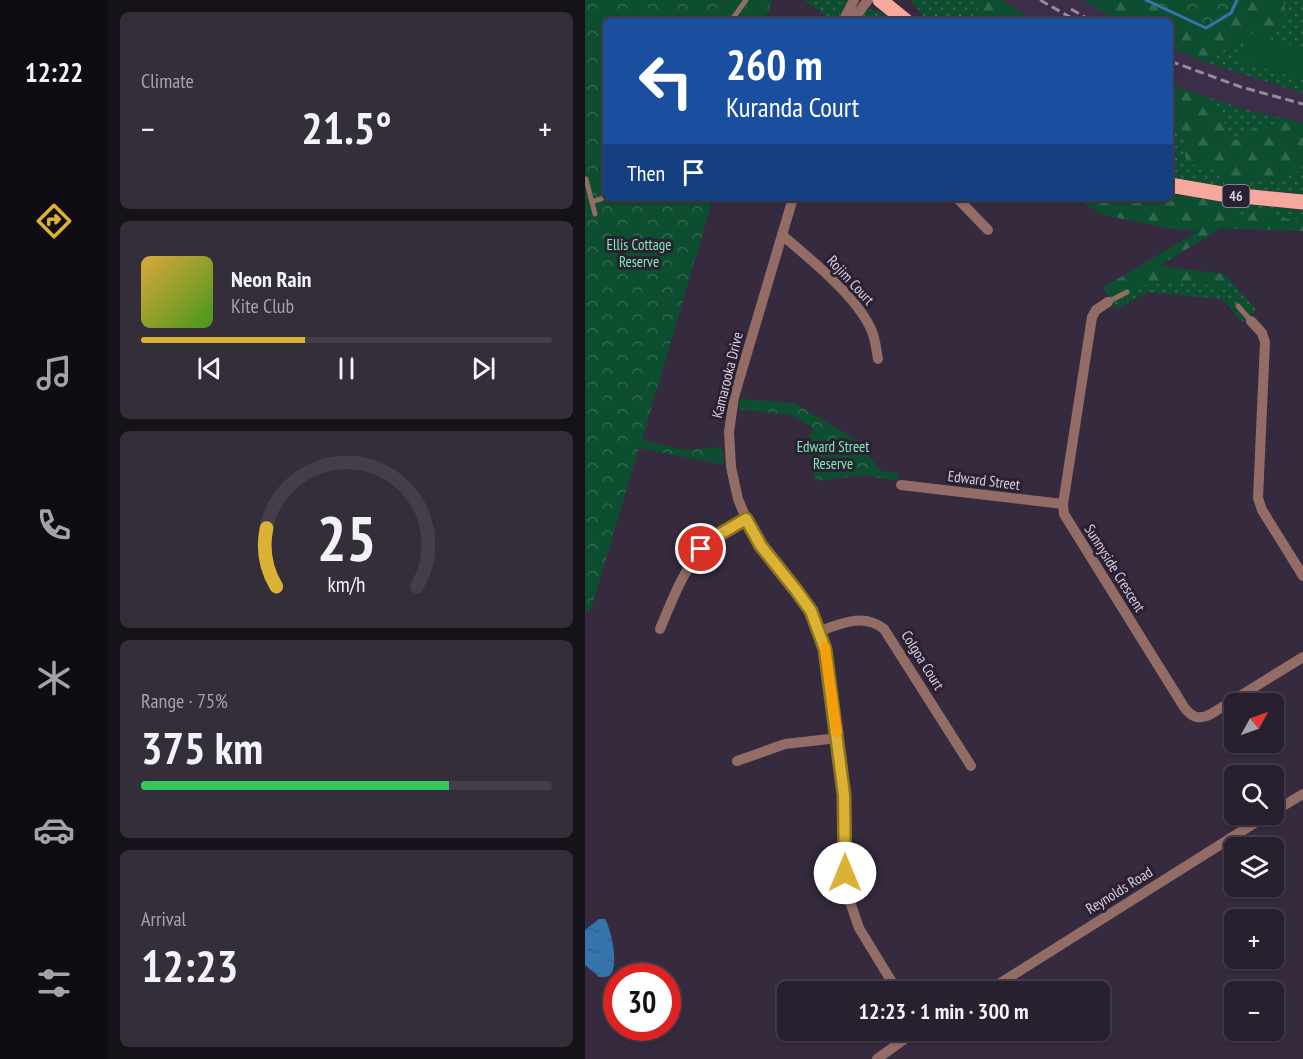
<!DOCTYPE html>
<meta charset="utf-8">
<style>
body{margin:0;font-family:"PT Sans Narrow",sans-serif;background:#342d3a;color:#f1f3f6;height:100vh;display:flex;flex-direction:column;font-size:22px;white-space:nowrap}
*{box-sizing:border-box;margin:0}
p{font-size:20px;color:#a5a3aa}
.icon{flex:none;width:33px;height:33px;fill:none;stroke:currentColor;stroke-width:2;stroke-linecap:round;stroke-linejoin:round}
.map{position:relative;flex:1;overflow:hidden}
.details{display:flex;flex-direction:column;gap:12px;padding:12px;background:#161219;width:477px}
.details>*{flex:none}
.hud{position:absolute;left:18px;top:18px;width:570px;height:183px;border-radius:9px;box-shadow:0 2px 4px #0004,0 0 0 2px #443e4a;background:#1a4fa0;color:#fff;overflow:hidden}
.needle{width:39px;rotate:50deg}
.buttons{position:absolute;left:639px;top:693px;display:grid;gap:12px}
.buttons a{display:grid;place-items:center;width:60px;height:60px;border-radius:9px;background:#28202e;box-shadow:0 2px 4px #0004,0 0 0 2px #443e4a;font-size:30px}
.speed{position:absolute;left:18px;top:963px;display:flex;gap:12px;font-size:30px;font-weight:700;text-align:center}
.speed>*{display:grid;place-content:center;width:78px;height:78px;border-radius:50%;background:#28202e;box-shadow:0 2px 4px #0004,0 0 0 2px #443e4a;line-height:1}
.speed .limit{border:9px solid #d22;background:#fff;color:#111}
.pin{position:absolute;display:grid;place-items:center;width:51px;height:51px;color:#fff;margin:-26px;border:3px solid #fff;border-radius:50%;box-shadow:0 2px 6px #0007}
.me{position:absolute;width:66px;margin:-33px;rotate:0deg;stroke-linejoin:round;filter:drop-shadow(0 0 4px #0008)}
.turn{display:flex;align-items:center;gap:21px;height:126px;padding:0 24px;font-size:27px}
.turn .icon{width:78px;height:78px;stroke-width:2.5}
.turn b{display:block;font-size:42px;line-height:51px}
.then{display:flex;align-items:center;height:57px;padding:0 24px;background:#0003;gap:12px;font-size:22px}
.big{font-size:45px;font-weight:700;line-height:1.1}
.details .tile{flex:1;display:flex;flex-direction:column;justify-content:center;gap:9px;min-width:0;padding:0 21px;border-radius:9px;background:#342d3a}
.details .dial{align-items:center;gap:0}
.dial svg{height:156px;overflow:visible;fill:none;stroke:#443e4a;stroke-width:7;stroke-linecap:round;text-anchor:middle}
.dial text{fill:#f1f3f6;stroke:none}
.song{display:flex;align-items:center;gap:18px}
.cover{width:72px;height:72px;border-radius:9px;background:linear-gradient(135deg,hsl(40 70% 55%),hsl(100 70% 35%))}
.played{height:6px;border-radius:3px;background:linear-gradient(90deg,#dbb233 40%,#443e4a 40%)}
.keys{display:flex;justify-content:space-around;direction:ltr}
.heat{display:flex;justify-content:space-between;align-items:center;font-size:33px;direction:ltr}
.charge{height:9px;border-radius:4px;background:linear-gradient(90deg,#34c759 75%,#443e4a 0)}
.trip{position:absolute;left:192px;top:981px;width:333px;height:60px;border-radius:9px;background:#28202e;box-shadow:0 2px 4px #0004,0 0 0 2px #443e4a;font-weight:700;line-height:60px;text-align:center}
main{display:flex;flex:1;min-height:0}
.tab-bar{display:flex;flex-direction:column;width:108px;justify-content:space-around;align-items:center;background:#100d12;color:#a5a3aa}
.tab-bar .icon{width:42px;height:42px}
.tab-bar .selected{color:#dbb233}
.tab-bar b{font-size:27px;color:#f1f3f6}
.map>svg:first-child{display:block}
.built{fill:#3c2d48}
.grass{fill:url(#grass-dots)}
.forest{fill:url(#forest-firs)}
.park{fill:url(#park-crowns)}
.pitch{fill:#0e4e30}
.water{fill:url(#water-ripples)}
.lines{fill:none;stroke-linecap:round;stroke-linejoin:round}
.stream{stroke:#3575ae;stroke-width:3}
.service{stroke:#936c66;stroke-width:5}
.minor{stroke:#936c66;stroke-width:10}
.primary{stroke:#f6a89c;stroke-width:15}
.rail{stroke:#948b9b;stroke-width:3;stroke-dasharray:9 4.5;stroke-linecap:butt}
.route-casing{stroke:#8e7421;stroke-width:15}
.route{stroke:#dbb233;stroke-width:10}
.slow{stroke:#f59e0b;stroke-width:10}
.labels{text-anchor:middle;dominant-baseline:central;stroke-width:6;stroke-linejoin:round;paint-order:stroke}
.shield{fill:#2b2034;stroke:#a39baa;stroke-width:1.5}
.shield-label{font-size:14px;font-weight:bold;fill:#d7d0dd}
.park-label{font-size:15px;fill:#7aefae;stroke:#2b2034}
.street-label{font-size:15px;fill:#d7d0dd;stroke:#2b2034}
</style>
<main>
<nav class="tab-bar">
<b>12:22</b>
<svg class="icon selected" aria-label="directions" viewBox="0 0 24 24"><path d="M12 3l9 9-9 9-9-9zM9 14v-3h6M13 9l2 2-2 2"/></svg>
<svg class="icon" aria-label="music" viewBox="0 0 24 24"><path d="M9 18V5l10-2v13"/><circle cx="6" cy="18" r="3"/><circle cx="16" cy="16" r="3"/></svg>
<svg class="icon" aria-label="phone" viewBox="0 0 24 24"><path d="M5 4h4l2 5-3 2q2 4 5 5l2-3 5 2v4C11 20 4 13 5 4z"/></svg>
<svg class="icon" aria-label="climate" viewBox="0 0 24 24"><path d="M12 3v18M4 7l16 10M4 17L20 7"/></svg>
<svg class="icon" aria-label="car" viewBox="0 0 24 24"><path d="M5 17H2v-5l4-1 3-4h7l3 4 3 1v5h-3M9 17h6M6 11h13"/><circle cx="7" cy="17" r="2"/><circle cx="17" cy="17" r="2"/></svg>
<svg class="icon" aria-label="filters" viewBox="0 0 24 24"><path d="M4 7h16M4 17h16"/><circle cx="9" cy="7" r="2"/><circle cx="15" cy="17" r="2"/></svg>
</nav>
<section class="details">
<div class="tile"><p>Climate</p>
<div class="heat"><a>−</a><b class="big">21.5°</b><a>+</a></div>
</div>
<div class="tile">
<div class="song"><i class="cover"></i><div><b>Neon Rain</b><p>Kite Club</p></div></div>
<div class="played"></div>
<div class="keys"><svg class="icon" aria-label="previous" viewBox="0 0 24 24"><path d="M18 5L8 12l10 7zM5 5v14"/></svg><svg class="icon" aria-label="pause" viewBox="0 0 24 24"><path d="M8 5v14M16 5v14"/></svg><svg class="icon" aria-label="next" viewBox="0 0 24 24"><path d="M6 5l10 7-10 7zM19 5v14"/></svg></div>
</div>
<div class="tile dial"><svg viewBox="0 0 100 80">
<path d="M14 69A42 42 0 1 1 86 69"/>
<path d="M14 69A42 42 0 0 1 9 39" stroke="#dbb233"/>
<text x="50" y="56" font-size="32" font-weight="700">25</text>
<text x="50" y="72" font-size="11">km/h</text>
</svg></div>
<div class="tile"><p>Range · 75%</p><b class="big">375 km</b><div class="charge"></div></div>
<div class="tile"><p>Arrival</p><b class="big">12:23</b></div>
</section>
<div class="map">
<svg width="718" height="1059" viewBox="0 0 718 1059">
<defs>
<pattern id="grass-dots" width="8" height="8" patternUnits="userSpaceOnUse" patternTransform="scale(1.5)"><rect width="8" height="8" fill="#0e4e30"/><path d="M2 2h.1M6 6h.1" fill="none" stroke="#30664e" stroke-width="1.8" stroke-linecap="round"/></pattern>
<pattern id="forest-firs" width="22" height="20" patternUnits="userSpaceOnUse" patternTransform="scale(1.5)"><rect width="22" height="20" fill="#0e4e30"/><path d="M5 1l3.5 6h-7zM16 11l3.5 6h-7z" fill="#30664e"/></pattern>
<pattern id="park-crowns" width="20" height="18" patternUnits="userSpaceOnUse" patternTransform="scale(1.5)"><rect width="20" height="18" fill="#0e4e30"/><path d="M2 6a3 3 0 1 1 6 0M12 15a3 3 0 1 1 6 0" fill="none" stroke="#30664e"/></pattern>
<pattern id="water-ripples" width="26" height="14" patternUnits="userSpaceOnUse" patternTransform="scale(1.5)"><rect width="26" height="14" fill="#3575ae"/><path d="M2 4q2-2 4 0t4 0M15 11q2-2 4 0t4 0" fill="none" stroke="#395f83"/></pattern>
</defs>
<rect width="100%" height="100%" fill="#352a3e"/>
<g class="built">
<polygon points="416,0 498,0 534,21 451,21"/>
<polygon points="585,47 625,64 718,93 718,123 662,110 585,85"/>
</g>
<g class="grass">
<polygon points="219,0 264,0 251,21 248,21"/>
<polygon points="326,0 416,0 451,21 342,21"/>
<polygon points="498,0 718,0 718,93 625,64 585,47 585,21 534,21"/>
<polygon points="285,9 296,12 308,21 273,21 279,12"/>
<polygon points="585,85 662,110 718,123 718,194 636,186 585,177"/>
<polygon points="585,194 647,203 718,210 718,231 636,228 574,266 639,274 670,308 670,312 658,322 637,299 562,292 532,309 519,287 614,231 590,229 519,215 490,198 585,198"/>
</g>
<g class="forest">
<polygon points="395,0 416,0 451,21 383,21 393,10"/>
<path d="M498 0H698C704 19 696 26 681 38L662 32 660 39 634 53 625 64 585 47V21H534Z"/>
<path d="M585 85C603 91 626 95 636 113 640 120 639 128 642 136L649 140 656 138 667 129 683 127 700 118 718 123V168L692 180 672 181 661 189 640 186C637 178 629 168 620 165 613 163 607 169 602 161 598 155 600 145 598 137L585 126Z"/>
<path d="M585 194 647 203 650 211 658 215 681 212 703 219H718V231L636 228 574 266 639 274 647 282 640 287C630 288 621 284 612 283 581 281 553 284 523 295L519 287 614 231 590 229 519 215 490 198H585Z"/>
</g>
<g class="park">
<polygon points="0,0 187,0 180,21 21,21 21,198 128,198 57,440 100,450 137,447 139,465 54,448 6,609 0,614"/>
<polygon points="561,0 652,0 646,13 621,28"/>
<polygon points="155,399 209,403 275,442 295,471 313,473 312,481 279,475 231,481 221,444 229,429 205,415 153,409"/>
</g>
<polygon class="pitch" points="662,32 718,49 718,80 654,61"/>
<path class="water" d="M14 919H20C26 929 35 967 24 976 22 977 17 977 14 977L0 965V930Z"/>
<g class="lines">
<polyline class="stream" points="561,0 621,28 646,13 652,0"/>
<g class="service">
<polyline points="146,21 161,0"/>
<polyline points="1,179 10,214"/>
<polyline points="7,202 21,197"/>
<polyline points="523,302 542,292"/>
<polyline points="653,306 666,321"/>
</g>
<g class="minor">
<polyline points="258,21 269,0"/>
<polyline points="267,21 283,0"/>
<polyline points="208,198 149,397 144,432 146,467 153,499 166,530 182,554 219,600 232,622 238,639 246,680 259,795 260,873 263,896 274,928 313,992"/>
<polyline points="372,198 403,230"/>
<path d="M197 235C224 258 270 295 285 327 290 336 291 348 293 359"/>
<path d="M523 302 511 310 507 317 478 504 479 514 599 707C607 718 614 720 626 714L718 657"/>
<polyline points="666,321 677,333 680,342 673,498 677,510 718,576"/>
<polyline points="316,485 478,504"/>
<path d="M75 629C99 572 105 550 161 519"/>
<path d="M235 631C257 623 279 613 299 629L386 766"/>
<polyline points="152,761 200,744 253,738"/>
<polyline points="688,812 718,794"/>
<polyline points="401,992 684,814"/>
<polyline points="292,1059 332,1030"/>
</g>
<g class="primary">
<polyline points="295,0 321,21"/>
<polyline points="585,185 637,194 718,202"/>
</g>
<g class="rail">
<polyline points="455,0 492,21"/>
<polyline points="486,9 507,21"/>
<polyline points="585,61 656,87 718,104"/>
</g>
</g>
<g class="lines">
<defs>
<polyline id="route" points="116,549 135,534 161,519 176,546 211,590 226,611 240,649 259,795 260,873"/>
</defs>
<use href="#route" class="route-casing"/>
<use href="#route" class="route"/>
<polyline class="slow" points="240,647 252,732"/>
</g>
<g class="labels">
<rect class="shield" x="637.5" y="185" width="27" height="22" rx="4.5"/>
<g class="shield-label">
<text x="651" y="196">46</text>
</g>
<g class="park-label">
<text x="54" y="244">Ellis Cottage<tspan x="54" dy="17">Reserve</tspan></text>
<text x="248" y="446">Edward Street<tspan x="248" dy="17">Reserve</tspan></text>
</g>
<g class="street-label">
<text transform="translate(266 280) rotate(47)">Rojim Court</text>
<text transform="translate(142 375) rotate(-76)">Kamarooka Drive</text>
<text transform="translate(399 480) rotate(7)">Edward Street</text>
<text transform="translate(530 568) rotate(58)">Sunnyside Crescent</text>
<text transform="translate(338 660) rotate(58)">Colgoa Court</text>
<text transform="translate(534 890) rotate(-32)">Reynolds Road</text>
</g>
</g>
</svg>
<div class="buttons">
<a><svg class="needle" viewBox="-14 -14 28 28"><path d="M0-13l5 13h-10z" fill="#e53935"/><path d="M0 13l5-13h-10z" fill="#a5a3aa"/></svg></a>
<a><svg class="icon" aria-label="search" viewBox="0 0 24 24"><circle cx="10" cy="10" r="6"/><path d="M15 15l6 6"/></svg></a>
<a><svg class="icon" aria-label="layers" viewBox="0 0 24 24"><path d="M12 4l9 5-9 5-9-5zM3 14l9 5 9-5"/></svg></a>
<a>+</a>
<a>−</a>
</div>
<div class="speed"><div class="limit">30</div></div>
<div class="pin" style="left:116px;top:549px;background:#d93025"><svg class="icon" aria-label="arrive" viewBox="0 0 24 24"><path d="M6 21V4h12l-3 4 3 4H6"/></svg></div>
<svg class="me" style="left:260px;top:873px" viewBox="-20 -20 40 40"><circle r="19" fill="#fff"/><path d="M0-13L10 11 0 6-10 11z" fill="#dbb233"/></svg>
<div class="trip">12:23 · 1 min · 300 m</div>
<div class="hud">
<div class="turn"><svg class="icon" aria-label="left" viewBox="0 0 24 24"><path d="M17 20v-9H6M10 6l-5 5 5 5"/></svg><div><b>260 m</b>Kuranda Court</div></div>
<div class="then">Then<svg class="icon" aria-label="arrive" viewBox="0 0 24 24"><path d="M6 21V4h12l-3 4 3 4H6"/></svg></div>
</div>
</div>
</main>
